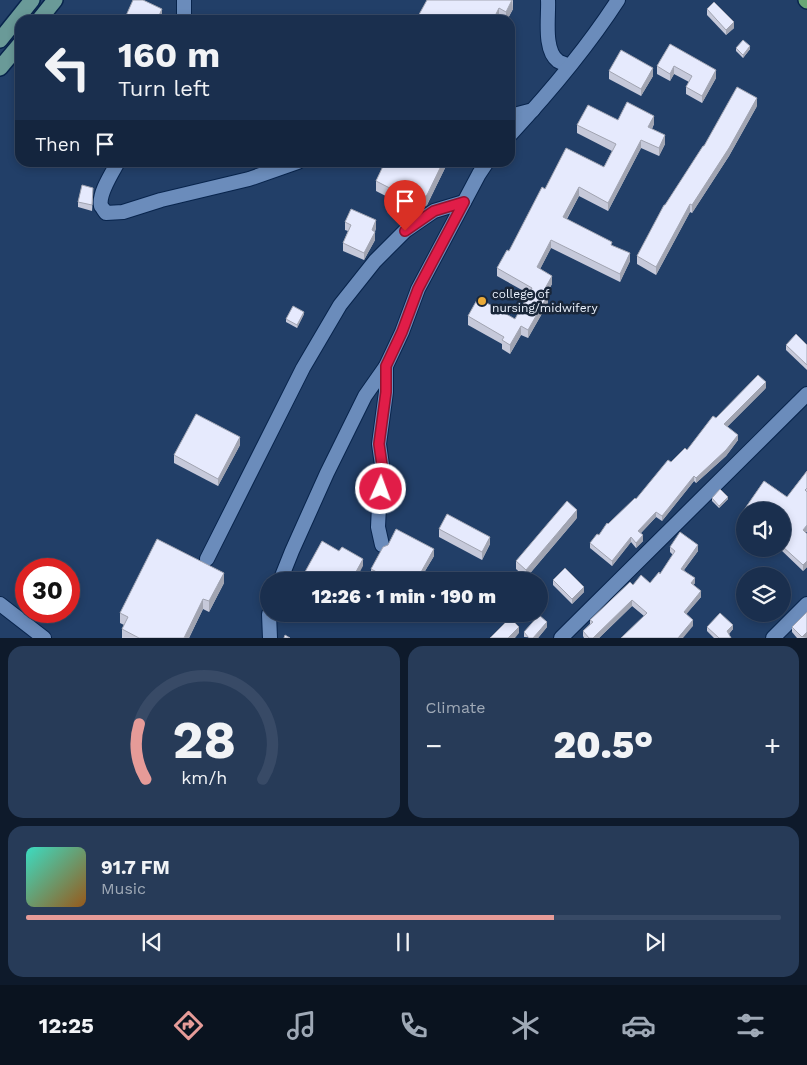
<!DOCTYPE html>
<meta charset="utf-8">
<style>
body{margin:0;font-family:"Work Sans",sans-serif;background:#273b58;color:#f1f3f6;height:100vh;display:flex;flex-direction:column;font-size:19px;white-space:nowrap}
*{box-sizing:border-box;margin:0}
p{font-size:16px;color:#9fa9b6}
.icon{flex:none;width:28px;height:28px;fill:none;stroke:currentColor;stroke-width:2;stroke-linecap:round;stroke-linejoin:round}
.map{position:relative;height:638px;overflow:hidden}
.sheet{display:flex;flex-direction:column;gap:8px;padding:8px;background:#0e1a2b;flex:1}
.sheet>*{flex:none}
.banner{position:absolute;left:15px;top:15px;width:500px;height:152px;border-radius:15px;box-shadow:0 2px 8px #0003,0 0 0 1px #384a66;background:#1a2f4e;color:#f1f3f6;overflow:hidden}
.controls{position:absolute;left:736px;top:502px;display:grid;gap:10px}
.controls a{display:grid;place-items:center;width:55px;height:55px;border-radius:50%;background:#1a2f4e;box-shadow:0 2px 8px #0003,0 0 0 1px #384a66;font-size:25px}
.speed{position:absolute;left:15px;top:558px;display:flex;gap:10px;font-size:25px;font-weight:700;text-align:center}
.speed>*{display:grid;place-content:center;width:65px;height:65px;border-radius:50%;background:#1a2f4e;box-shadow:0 2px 8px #0003,0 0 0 1px #384a66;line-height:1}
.speed .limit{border:8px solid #d22;background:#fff;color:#111}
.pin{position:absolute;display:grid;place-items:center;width:42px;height:42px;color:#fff;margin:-51px -21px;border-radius:50% 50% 50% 0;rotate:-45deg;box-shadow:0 0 5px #0007}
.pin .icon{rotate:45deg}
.me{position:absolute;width:55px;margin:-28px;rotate:2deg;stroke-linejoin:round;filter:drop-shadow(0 0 4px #0008)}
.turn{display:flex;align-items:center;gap:18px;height:105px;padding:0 20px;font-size:22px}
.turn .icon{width:65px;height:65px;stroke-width:2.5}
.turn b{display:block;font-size:35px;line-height:42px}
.then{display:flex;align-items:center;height:48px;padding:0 20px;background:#0003;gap:10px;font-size:19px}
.big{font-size:38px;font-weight:800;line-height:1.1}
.sheet .widget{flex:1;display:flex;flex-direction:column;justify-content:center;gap:8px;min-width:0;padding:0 18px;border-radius:15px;background:#273b58}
.sheet .dial{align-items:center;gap:0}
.dial svg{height:130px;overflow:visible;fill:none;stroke:#384a66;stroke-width:7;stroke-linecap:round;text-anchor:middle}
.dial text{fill:#f1f3f6;stroke:none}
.song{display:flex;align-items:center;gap:15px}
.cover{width:60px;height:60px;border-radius:8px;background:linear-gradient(135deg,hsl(170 70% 55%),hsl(30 70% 35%))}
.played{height:5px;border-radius:2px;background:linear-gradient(90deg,#e69b98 70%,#384a66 70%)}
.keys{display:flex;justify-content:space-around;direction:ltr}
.heat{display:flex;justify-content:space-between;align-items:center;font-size:28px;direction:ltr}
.sheet .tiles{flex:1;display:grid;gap:8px;grid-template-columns:1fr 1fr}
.widget:last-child{grid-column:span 2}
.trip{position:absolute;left:260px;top:572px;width:288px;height:50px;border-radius:25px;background:#1a2f4e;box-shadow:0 2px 8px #0003,0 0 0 1px #384a66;font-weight:800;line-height:50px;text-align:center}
.dock{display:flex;height:80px;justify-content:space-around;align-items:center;background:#0a131f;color:#9fa9b6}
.dock .icon{width:35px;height:35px}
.dock .current{color:#e69b98}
.dock b{font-size:22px;color:#f1f3f6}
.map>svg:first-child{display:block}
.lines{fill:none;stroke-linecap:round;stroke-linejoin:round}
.street-casing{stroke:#08244c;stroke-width:16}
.secondary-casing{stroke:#08244c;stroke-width:18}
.primary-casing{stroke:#08244c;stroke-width:18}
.street{stroke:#6b8cbb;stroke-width:14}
.secondary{stroke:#6a9a98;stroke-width:15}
.primary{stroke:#6aa776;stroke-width:15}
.wall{fill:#c6c9da}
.shaded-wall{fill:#a1a4b1}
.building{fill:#e6eafd;stroke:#a1a4b1}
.route-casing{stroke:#92132f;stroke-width:12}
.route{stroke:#e11d48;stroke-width:9}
.poi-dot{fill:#eaaa38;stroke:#192639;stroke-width:2}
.labels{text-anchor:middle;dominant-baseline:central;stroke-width:5;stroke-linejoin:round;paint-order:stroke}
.poi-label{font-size:12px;fill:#edf4ff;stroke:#192639;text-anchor:start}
</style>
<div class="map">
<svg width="807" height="638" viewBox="0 0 807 638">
<rect width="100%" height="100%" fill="#223f68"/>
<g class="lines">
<defs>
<g id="street">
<polyline points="184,0 184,20"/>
<path d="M548 0C549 16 543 50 558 61 561 63 566 64 569 66"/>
<polyline points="510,116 533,110"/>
<path d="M510 135C549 93 587 48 618 0"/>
<path d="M118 162C112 173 98 194 101 206 102 207 105 212 106 213L123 212 161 200 249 179 298 162"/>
<polyline points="382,545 378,527 379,506 383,472 379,444 386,392 386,366"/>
<polyline points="207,559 303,368 340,305 375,261 405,231 434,211 464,202"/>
<polyline points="280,581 292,551 327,473 365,396 386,366 402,332 418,289 479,174 487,162"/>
<polyline points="0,604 44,638"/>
<polyline points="269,614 270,638"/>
<polyline points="561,638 807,394"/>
<polyline points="773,638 807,604"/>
</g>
<g id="secondary">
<polyline points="39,20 55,0"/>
<polyline points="0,40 32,0"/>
<polyline points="0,68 20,44"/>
</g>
<polyline id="primary" points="806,0 807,1"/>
</defs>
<use href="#street" class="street-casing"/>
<use href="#secondary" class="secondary-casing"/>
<use href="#primary" class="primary-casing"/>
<use href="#street" class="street"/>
<use href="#secondary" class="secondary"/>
<use href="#primary" class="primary"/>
</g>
<g class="wall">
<polygon points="513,0 513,9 507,20 502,20 499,18 498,20 416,20"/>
<polygon points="707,9 734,28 726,35 707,15"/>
<polygon points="670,44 716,78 702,103 686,94 686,87 689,82 674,74 670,81 657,74 657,66"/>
<polygon points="736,48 750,49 743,58 736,51"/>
<polygon points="609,71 653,76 641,96 609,79"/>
<polygon points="757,106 729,156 692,213 690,212 656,275 637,264 637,256 665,205 704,146"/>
<polygon points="618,120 654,124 652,129 665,144 659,156 641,148 608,211 579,196 567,219 612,246 630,261 620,282 551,248 540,269 552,284 546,294 548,303 528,338 521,335 510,354 502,349 502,344 468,325 468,316 515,319 529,294 497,276 497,268 509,251 545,189 604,167 612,151 577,133 577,125"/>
<polygon points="385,162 448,162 427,205 417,212 376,191 376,181"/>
<polygon points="93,193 92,211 78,207 78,202"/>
<polygon points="345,222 376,228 375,232 375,240 364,260 343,251 343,243 348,231 345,230"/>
<polygon points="304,314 297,328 286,322 286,319"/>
<polygon points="786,345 807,345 807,370 786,350"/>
<polygon points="766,388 727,427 738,440 726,456 696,483 694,481 662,521 656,517 641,533 643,541 636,548 631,542 612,566 590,548 590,543 599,535 608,524 636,499 671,462 687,450 716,418"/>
<polygon points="240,445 218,486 174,463 174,455"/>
<polygon points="807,471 807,531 806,533 807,534 807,567 803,571 780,549 782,549 782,511 745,511 745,517 744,516 744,510 764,481 787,497"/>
<polygon points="712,498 728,499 719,508 712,501"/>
<polygon points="577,518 526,578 516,569 516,561"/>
<polygon points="439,529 490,544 482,560 439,537"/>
<polygon points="670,547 698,551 684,570 695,583 693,585 701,597 686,614 693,626 644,616 632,606 599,638 584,638 583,636 583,631 590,624 590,620 633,585 650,583 660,574 673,555 670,552"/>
<polygon points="434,556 419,581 381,581 371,576 371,569"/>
<polygon points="553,580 584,592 572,604 553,585"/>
<polygon points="224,583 209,612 203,609 189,638 122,638 122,629 124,625 120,623 120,613"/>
<polygon points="547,627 538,638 524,637 524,632"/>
<polygon points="707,627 733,629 729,634 731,638 714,638 707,631"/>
<polygon points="792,627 807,638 797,638 792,632"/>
</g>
<g class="shaded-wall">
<polygon points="512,0 513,9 507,20 506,20 506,12"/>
<polygon points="499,8 499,18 498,20 493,20"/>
<polygon points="162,9 162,14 159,20 157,20"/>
<polygon points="734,22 734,28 726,35 726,30"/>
<polygon points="750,46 750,49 743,58 743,55"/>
<polygon points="674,66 674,74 670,81 670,74"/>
<polygon points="653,68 653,76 641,96 641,89"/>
<polygon points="716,70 716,78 702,103 702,96"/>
<polygon points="757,98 757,106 729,156 692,213 692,205"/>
<polygon points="654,116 654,124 648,136 648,127"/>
<polygon points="665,135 665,144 659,156 659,148"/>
<polygon points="641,140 641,148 608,211 608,203"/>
<polygon points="443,162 448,162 427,205 417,212 417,202"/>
<polygon points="579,187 579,196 563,225 563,217"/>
<polygon points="690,204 690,212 656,275 656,267"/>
<polygon points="376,220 376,228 372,238 372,230"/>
<polygon points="375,232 375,240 364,260 364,253"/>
<polygon points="551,240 551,248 537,275 537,267"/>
<polygon points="630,253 630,261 620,282 620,274"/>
<polygon points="552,276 552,284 543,300 543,292"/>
<polygon points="548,295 548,303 528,338 528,330"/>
<polygon points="304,312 304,314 297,328 297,325"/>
<polygon points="521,326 521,335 510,354 510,345"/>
<polygon points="766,382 766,388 724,430 724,424"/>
<polygon points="738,435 738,440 726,456 696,483 696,478"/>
<polygon points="240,437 240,445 218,486 218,479"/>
<polygon points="694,476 694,481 662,521 662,516"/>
<polygon points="728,497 728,499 719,508 719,506"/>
<polygon points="577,510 577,518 526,578 526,570"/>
<polygon points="656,512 656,517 638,536 638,531"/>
<polygon points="807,525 807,531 803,536 803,530"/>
<polygon points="643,535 643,541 636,548 636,543"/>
<polygon points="490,537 490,544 482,560 482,552"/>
<polygon points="631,537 631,542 612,566 612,561"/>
<polygon points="698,545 698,551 681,574 681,569"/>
<polygon points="434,549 434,556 419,581 416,581"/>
<polygon points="363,559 363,566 355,581 351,581"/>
<polygon points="807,561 807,567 803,571 803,565"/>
<polygon points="224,573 224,583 209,612 209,601"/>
<polygon points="695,578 695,583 691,589 691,583"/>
<polygon points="584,587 584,592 572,604 572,599"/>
<polygon points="701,591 701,597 684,617 684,612"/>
<polygon points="203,599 203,609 189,638 184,638"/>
<polygon points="632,600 632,606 599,638 593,638"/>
<polygon points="693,620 693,626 683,638 678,638"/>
<polygon points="547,622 547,627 538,638 533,638"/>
<polygon points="733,625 733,629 727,636 727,631"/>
<polygon points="519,627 519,633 515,638 508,638"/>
<polygon points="807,632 807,638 802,637"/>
</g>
<g class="building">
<polygon points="133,0 143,0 162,9 157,20 129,20 125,18"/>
<polygon points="427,0 512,0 506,12 499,8 493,20 416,20"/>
<polygon points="714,2 734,22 726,30 707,9"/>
<polygon points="743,40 750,46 743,55 736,48"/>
<polygon points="670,44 716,70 702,96 686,87 692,76 674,66 670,74 657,66"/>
<polygon points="621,50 653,68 641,89 609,71"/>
<polygon points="737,87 757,98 729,148 692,205 690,204 656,267 637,256 664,205 665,205 703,146 704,146"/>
<polygon points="627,102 654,116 648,127 665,135 659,148 641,140 608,203 579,187 563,217 612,242 611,245 630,253 620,274 551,240 537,267 552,276 543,292 548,295 528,330 521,326 510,345 502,340 504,337 468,316 478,298 515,319 532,288 497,268 507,250 509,251 542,187 545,189 566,148 604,167 616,144 577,125 588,105 618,120"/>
<polygon points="385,162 443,162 427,195 417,202 376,181"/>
<polygon points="82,185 93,188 92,205 78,202"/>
<polygon points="351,209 376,220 372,230 375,232 364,253 343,243 351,225 345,222"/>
<polygon points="293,306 304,312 297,325 286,319"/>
<polygon points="796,334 807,345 807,365 786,345"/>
<polygon points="758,375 766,382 724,424 738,435 726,450 696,478 694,476 662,516 656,512 638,531 643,535 636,543 631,537 612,561 590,543 597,534 599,535 607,523 608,524 635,498 636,499 668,460 671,462 685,448 687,450 713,416 716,418"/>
<polygon points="196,414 240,437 218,479 174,455"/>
<polygon points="807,471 807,488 805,490 807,492 807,525 803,530 807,534 807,561 803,565 782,546 782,511 746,511 744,510 764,481 787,497"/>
<polygon points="720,489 728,497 719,506 712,498"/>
<polygon points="567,501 577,510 526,570 516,561"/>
<polygon points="447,514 490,537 482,552 439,529"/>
<polygon points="396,529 434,549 416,581 394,581 371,569 383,547 388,545"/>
<polygon points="680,532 698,545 681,569 695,578 691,583 701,591 684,612 693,620 678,638 621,638 647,613 632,600 593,638 589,638 583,631 593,622 590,620 630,582 633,585 641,575 650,583 659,572 660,574 675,551 670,547"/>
<polygon points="157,539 224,573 209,601 203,599 184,638 139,638 122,629 128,617 120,613"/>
<polygon points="322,541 339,551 342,547 363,559 351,581 300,581"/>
<polygon points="565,568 584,587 572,599 553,580"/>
<polygon points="807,612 807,632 802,637 792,627"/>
<polygon points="720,613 733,625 727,631 731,638 719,638 707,627"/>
<polygon points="539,615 547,622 533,638 529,638 524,632"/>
<polygon points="510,618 519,627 508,638 490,638"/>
<polygon points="285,635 290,638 284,638"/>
</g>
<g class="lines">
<defs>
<polyline id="route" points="381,489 383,472 379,444 386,392 386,366 402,332 418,289 464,202 434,211 405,231"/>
</defs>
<use href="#route" class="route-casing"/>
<use href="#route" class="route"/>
</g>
<circle class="poi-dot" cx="482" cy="301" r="5"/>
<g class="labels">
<g class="poi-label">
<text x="492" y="294">college of<tspan x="492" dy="14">nursing/midwifery</tspan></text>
</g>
</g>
</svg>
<div class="controls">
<a><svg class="icon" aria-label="sound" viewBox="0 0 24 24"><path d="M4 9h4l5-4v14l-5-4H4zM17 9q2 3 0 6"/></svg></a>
<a><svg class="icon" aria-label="layers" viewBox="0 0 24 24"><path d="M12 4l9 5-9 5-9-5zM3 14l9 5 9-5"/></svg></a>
</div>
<div class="speed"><div class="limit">30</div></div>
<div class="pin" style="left:405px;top:231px;background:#d93025"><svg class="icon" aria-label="arrive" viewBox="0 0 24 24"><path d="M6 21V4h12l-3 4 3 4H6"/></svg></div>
<svg class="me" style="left:381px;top:489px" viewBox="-20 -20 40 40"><circle r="17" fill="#e11d48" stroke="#fff" stroke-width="3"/><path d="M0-11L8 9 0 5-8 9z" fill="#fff"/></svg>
<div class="trip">12:26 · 1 min · 190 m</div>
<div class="banner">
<div class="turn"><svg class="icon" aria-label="left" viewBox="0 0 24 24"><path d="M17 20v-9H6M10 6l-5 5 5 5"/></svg><div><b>160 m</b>Turn left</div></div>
<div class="then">Then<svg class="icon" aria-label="arrive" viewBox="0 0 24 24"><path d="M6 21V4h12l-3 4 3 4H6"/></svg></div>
</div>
</div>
<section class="sheet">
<div class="tiles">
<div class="widget dial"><svg viewBox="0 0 100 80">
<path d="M14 69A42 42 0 1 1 86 69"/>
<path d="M14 69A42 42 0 0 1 10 35" stroke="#e69b98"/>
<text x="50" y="56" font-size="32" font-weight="700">28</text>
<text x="50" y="72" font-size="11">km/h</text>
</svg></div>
<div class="widget"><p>Climate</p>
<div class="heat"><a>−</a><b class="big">20.5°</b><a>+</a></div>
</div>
<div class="widget">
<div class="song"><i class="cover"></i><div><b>91.7 FM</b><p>Music</p></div></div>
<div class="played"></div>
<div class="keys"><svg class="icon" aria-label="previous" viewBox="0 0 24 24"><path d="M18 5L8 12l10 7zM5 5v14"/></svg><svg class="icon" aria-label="pause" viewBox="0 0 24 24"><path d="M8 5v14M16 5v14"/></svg><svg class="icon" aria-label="next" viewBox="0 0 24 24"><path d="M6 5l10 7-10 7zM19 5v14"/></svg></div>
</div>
</div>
</section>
<nav class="dock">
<b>12:25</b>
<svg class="icon current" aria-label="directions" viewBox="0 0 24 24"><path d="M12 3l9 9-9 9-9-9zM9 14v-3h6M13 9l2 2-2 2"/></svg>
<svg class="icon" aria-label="music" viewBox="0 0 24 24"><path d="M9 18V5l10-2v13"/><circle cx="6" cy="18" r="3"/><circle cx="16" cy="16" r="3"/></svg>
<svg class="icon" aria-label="phone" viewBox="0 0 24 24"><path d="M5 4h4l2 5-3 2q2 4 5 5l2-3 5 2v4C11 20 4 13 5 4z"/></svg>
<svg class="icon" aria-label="climate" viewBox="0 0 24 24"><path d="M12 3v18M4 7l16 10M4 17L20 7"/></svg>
<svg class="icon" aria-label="car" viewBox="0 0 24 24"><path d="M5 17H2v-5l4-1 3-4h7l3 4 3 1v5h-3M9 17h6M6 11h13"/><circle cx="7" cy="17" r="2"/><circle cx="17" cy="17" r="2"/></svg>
<svg class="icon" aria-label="filters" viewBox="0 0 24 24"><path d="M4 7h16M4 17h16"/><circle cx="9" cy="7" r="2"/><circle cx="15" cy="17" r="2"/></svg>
</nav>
